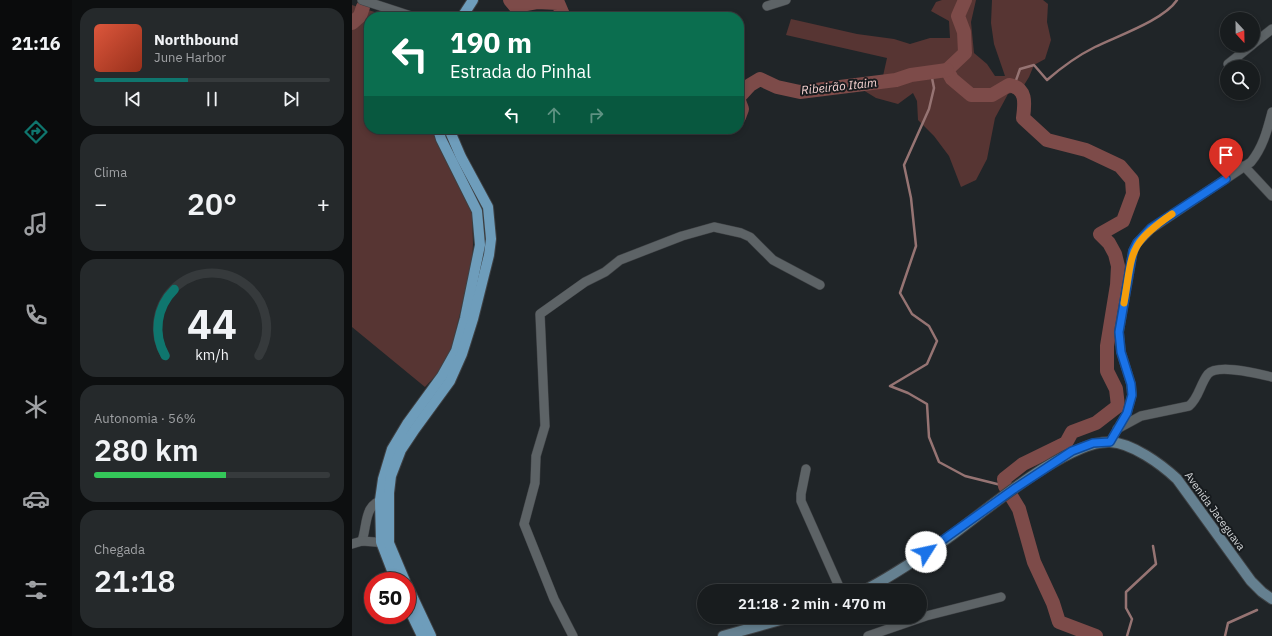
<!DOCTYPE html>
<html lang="pt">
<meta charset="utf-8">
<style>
body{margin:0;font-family:"IBM Plex Sans",sans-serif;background:#25292b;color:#f1f3f6;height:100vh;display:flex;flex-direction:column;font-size:15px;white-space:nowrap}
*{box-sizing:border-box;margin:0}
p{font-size:13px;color:#9fa1a4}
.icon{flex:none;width:22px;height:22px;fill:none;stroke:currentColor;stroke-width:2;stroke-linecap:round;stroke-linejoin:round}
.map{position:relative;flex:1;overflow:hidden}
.side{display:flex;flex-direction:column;gap:8px;padding:8px;background:#0d0f10;width:280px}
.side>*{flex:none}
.top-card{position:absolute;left:12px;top:12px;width:380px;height:122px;border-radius:16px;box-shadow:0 2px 6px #0003,0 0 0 1px #363a3c;background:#0b6e4f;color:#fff;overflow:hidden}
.needle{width:26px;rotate:158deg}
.tools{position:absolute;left:868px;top:12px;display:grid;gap:8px}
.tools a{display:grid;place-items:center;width:40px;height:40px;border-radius:50%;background:#181c1e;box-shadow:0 2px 6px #0003,0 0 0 1px #363a3c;font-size:20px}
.speed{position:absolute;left:12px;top:572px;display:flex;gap:8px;font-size:20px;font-weight:700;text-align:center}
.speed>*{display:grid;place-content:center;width:52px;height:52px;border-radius:50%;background:#181c1e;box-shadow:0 2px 6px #0003,0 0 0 1px #363a3c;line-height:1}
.speed .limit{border:6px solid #d22;background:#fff;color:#111}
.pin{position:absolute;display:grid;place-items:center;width:34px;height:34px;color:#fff;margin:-41px -17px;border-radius:50% 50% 50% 0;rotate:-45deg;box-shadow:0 0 4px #0007}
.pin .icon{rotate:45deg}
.me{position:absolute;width:44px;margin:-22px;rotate:55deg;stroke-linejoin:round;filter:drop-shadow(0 0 3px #0008)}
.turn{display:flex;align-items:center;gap:14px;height:84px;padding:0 20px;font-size:18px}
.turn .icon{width:52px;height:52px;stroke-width:2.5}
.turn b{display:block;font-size:28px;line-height:34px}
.lanes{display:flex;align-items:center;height:38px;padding:0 20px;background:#0003;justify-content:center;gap:20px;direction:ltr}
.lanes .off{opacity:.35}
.big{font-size:30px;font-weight:600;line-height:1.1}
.side .card{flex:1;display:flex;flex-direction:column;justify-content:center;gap:6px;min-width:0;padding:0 14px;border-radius:16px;background:#25292b}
.side .dial{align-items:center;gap:0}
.dial svg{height:104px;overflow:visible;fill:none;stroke:#363a3c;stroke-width:7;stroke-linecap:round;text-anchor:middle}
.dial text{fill:#f1f3f6;stroke:none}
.song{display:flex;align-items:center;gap:12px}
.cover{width:48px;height:48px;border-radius:6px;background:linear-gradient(135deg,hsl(10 70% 55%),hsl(10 70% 35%))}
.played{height:4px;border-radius:2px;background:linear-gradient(90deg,#0f766e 40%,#363a3c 40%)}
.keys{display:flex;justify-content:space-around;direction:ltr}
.heat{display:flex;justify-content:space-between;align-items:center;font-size:22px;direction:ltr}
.charge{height:6px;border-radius:3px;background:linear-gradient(90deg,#34c759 56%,#363a3c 0)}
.trip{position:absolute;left:345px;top:584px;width:230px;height:40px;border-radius:20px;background:#181c1e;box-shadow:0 2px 6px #0003,0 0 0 1px #363a3c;font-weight:600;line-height:40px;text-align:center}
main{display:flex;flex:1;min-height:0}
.tab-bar{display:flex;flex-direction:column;width:72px;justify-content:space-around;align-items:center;background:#0a0b0c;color:#9fa1a4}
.tab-bar .icon{width:28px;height:28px}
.tab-bar .current{color:#0f766e}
.tab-bar b{font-size:18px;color:#f1f3f6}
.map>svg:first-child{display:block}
.green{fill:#573533}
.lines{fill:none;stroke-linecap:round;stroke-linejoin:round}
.stream{stroke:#967473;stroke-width:2.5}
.river{stroke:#7d4b49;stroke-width:14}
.minor-casing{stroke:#3e4144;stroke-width:10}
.secondary-casing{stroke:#3e4144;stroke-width:12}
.primary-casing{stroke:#3e4144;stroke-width:12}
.minor{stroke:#5d6366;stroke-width:9}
.secondary{stroke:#658090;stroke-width:10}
.primary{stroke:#6e9dbb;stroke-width:10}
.route-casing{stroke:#114b97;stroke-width:10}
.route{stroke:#1a73e8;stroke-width:7}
.slow{stroke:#f59e0b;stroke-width:7}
.labels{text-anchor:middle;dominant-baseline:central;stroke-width:4;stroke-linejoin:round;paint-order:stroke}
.street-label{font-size:11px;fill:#d1d4d6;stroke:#171b1e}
.water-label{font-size:12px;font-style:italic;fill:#f9d5d3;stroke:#171b1e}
</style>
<main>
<nav class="tab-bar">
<b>21:16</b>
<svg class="icon current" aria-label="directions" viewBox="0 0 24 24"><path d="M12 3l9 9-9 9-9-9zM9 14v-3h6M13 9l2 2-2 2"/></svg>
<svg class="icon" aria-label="music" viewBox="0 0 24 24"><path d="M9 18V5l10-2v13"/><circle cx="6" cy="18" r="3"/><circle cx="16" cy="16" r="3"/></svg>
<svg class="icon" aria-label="phone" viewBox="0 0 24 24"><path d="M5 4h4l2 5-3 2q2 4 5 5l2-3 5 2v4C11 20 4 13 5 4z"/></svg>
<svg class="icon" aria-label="climate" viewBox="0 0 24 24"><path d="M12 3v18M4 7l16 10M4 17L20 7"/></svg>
<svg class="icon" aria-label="car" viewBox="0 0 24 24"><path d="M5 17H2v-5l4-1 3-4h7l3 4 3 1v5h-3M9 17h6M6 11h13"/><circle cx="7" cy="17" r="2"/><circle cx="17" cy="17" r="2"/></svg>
<svg class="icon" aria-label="filters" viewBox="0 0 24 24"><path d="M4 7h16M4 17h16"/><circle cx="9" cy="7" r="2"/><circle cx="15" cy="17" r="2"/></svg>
</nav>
<section class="side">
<div class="card">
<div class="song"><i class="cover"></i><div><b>Northbound</b><p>June Harbor</p></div></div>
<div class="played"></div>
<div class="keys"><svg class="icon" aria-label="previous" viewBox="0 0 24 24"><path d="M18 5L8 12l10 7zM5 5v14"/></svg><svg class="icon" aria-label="pause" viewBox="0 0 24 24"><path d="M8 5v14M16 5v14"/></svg><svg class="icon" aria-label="next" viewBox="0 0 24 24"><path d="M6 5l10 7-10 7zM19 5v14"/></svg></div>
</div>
<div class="card"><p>Clima</p>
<div class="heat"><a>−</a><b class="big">20°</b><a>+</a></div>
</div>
<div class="card dial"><svg viewBox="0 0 100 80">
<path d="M14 69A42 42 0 1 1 86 69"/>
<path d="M14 69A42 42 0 0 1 21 18" stroke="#0f766e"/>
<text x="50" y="56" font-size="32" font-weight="700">44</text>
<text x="50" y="72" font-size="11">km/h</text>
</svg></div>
<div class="card"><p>Autonomia · 56%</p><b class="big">280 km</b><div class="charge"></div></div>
<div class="card"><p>Chegada</p><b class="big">21:18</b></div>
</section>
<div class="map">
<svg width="920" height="636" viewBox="0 0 920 636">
<rect width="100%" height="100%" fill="#202528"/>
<g class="green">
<polygon points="590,0 624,0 619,22 622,53 635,64 643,76 653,76 642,44 639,23 640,0 691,0 696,4 695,22 699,40 693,59 682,65 677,77 669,90 656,94 643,118 635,159 624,180 609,187 597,156 582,136 566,120 565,101 561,93 546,104 524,98 511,90 531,76 535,58 434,35 439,19 505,34 542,39 558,44 578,38 598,38 597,21 579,11 584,2"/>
<polygon points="0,5 39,17 17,17 17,129 81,129 85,143 120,210 121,244 120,263 99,351 86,373 73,387 0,327"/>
</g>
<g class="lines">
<g class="stream">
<polyline points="579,73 582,88 577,109 552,165 559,198 564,246 548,293 560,314 577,326 585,341 575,364 538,386 556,393 575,404 577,437 587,462 613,476 653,486"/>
<path d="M662 86 668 69 682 65 695 80C711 66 725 56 743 47 765 36 812 20 825 0"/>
<polyline points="775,636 780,619 774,608 774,592 804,564 801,546"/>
<polyline points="873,636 876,623 905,610"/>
</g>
<g class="river">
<polyline points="158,0 163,6 185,2 206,3 212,17"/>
<path d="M613 0 606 16 612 32 613 53 595 70 600 79 619 95H640L657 85C675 88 673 103 671 118L695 140 734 150 768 166 780 180 781 194 771 221 748 234 757 243 763 254 766 266 765 285 755 346V371L764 389 766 406 744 423 720 432 714 443 671 464 652 479 653 486 667 509 682 562 701 603 707 622 744 636"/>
<polyline points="0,23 8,16 11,7"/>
<polyline points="387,97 398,85 408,79 425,87 448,92 544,80 559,75 595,70"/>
<polyline points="387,101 390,109 387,117"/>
</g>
<defs>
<g id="minor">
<polyline points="10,0 62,17"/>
<polyline points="415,6 434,0"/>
<polyline points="901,44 920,29"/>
<polyline points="876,64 900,45"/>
<polyline points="892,166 920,196"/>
<path d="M765 429 789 416 837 406C847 398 848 384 856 374 866 363 906 374 920 377"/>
<path d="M758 442 775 413 780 395 779 384 769 352 767 332 781 251 785 243 799 229 899 162C911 147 915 131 920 112"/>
<polyline points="454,469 449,494 449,501 489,591"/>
<path d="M10 541C16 523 11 504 34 499"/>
<polyline points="0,544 10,541 36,543"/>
<polyline points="221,636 202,599 172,524 183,483 184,456 193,426 188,314 233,282 253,272 268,260 330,236 362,227 389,233 398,237 421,260 468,285"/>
<polyline points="516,636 574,616 649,597"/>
</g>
<g id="secondary">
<path d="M511 591C541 576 568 557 596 538 632 512 716 440 758 442 780 443 809 464 825 479L899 581 910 592 920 599"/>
<polyline points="371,636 439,617"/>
</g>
<g id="primary">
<polyline points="110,17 121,0"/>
<polyline points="44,581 29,542 28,500 31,479 40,449 55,424 90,376 104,351 113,318 128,245 125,211 89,139 86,129"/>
<polyline points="53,581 37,543 37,493 39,476 49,450 63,429 98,381 110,354 121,319 137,255 139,239 136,207 109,157 97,129"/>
<polyline points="55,585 79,636"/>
<polyline points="55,605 70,636"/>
</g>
</defs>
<use href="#minor" class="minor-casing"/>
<use href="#secondary" class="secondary-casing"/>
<use href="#primary" class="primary-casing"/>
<use href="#minor" class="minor"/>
<use href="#secondary" class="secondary"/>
<use href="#primary" class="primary"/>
</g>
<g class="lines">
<defs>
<polyline id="route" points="574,552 662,489 720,451 741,443 758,442 775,413 780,395 779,384 769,352 767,332 781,251 785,243 799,228 874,179"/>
</defs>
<use href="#route" class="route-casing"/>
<use href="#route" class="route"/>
<path class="slow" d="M772 303C781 252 775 245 820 214"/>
</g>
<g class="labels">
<g class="street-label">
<text transform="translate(863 511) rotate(54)">Avenida Jaceguava</text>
</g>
<g class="water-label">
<text transform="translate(487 86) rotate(-6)">Ribeirão Itaim</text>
</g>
</g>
</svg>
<div class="tools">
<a><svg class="needle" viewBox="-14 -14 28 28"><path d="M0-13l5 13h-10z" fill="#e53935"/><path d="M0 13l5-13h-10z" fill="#9fa1a4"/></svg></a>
<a><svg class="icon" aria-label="search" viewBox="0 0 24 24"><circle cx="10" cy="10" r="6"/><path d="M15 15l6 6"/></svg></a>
</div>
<div class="speed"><div class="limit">50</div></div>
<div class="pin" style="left:874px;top:179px;background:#d93025"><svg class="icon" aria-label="arrive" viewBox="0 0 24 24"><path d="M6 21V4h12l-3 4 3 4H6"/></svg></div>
<svg class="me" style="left:574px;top:552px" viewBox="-20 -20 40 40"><circle r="19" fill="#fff"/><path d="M0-13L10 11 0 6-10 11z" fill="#1a73e8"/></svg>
<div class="trip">21:18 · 2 min · 470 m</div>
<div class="top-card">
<div class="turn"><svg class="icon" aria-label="left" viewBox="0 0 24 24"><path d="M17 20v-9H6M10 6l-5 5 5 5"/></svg><div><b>190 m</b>Estrada do Pinhal</div></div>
<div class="lanes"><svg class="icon" aria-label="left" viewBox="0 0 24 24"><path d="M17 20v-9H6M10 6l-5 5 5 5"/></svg><svg class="icon off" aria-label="ahead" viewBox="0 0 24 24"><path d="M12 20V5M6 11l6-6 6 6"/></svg><svg class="icon off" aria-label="right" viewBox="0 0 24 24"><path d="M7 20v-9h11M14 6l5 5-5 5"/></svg></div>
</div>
</div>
</main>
